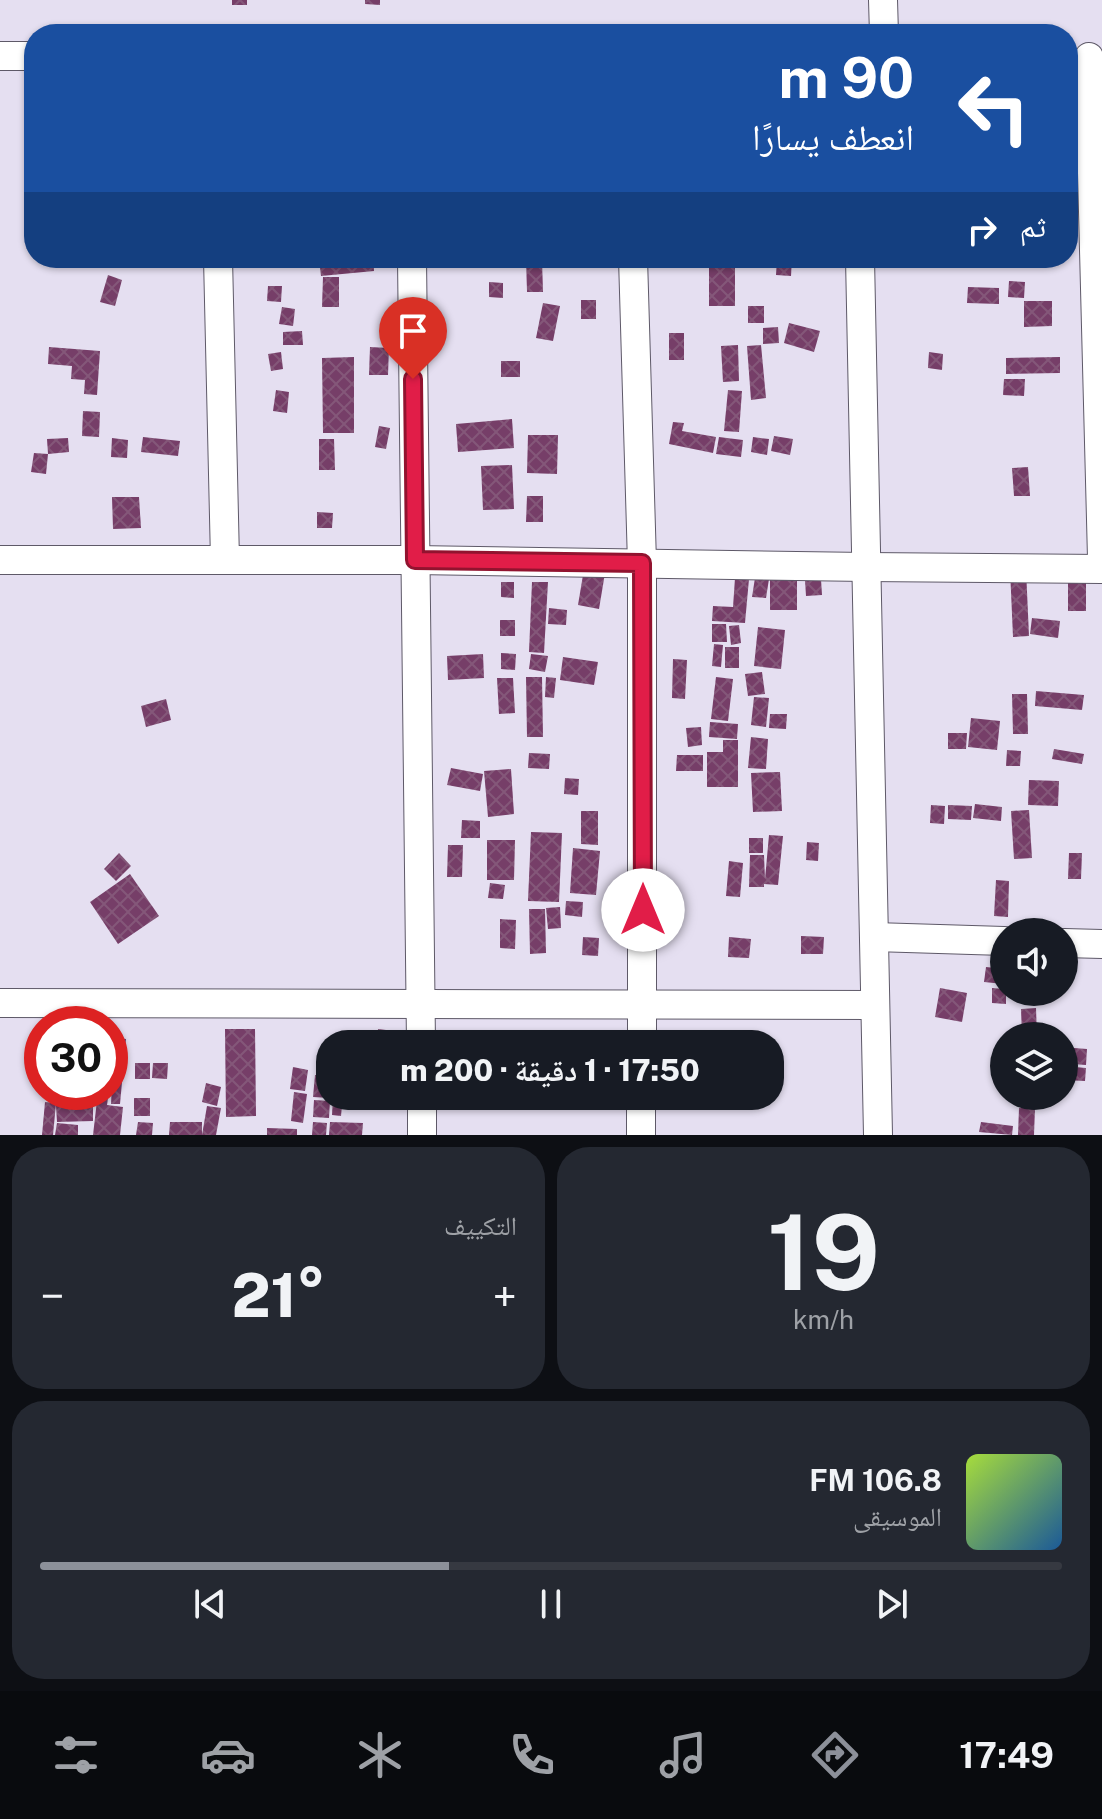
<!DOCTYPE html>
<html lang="ar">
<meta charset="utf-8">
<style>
body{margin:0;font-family:"Public Sans","Noto Naskh Arabic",sans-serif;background:#242831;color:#f1f3f6;direction:rtl;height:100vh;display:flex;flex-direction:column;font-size:30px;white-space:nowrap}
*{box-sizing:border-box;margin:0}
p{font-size:26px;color:#9ea1a6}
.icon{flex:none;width:44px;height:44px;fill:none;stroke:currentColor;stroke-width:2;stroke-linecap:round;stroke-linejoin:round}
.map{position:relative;height:1135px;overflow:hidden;direction:ltr}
.side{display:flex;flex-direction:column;gap:12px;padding:12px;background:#0d0f14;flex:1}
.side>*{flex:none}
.guide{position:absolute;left:24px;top:24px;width:1054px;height:244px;border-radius:32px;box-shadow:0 2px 6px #0004;direction:rtl;background:#1a4fa0;color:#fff;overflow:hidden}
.tools{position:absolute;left:990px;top:918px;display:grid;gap:16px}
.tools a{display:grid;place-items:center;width:88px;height:88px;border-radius:50%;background:#171b24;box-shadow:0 2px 6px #0004;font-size:40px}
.speed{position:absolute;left:24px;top:1006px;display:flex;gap:16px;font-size:40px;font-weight:700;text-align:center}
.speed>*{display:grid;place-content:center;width:104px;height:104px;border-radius:50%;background:#171b24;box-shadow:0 2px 6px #0004;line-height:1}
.speed .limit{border:12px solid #d22;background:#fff;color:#111}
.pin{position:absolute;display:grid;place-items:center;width:68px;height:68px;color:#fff;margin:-82px -34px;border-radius:50% 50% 50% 0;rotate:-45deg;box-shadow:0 0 8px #0007}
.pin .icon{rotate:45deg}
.me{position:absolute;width:88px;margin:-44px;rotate:0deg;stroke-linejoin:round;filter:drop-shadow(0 0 6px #0008)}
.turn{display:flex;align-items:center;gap:28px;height:168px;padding:0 32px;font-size:36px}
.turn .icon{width:104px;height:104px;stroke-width:2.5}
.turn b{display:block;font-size:56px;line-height:68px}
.then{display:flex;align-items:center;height:76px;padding:0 32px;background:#0003;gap:16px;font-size:30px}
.big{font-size:60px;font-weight:800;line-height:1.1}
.side .widget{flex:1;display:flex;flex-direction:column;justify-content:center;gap:12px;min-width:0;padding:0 28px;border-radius:32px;background:#242831}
.side .dial{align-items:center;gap:0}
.dial b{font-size:104px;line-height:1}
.song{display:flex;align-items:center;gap:24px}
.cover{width:96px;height:96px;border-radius:12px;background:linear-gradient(135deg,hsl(80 70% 55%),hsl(210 70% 35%))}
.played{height:8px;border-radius:4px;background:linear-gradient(90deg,#8c9099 40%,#363941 40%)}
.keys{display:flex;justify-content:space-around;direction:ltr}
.heat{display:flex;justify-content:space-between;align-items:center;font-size:44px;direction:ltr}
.side .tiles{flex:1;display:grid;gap:12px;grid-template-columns:1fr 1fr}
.widget:last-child{grid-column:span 2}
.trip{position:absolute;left:316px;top:1030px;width:468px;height:80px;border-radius:32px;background:#171b24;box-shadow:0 2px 6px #0004;font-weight:800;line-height:80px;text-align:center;direction:rtl}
.tab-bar{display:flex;height:128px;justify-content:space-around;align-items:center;background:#090b0e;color:#9ea1a6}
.tab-bar .icon{width:56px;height:56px}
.tab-bar .on{color:#8c9099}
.tab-bar b{font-size:36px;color:#f1f3f6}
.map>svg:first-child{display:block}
.building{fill:url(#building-cross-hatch)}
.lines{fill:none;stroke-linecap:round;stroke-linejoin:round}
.minor-casing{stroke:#5e5968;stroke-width:30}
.minor{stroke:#fff;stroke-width:28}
.route-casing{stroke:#92132f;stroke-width:20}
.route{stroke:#e11d48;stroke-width:14}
</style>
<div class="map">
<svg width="1102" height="1135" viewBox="0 0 1102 1135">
<defs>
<pattern id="building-cross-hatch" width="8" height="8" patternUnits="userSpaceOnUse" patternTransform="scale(2)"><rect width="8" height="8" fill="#763e68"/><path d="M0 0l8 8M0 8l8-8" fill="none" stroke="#845779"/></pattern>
</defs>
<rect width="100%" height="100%" fill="#e5dff1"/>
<g class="building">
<rect x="232" y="0" width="15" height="5"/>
<polygon points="365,0 380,0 380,5 365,4"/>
<polygon points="1084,68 1085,86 1070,86 1069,69"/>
<polygon points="1068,114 1085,114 1084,128 1068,128"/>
<polygon points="87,258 107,258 107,263 88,264"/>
<polygon points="334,258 373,258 374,271 321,276 319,259"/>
<polygon points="777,258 792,258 791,276 776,275"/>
<polygon points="938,258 955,258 955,263 938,262"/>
<polygon points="526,260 542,260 543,292 527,292"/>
<rect x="709" y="263" width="26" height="43"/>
<polygon points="108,275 122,280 115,306 100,302"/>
<polygon points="323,277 339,277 339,307 322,307"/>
<polygon points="1009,281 1025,282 1024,298 1008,297"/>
<polygon points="489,282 503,283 503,298 489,297"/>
<polygon points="268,286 282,286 281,302 267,301"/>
<polygon points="968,287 999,288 999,304 967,303"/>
<rect x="581" y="300" width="15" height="19"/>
<polygon points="1024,301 1052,301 1052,326 1024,327"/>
<polygon points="543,303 560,306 553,341 536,338"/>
<rect x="748" y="306" width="16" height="17"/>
<polygon points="282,307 295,309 293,326 279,324"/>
<polygon points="789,323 820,331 814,352 784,343"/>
<polygon points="778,327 779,343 763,344 763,328"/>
<polygon points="302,331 303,345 283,345 283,332"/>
<rect x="669" y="333" width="15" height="27"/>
<polygon points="738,345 739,381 723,382 721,346"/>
<polygon points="761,345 766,398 751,400 747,346"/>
<polygon points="49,347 100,351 97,395 84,394 85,380 71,379 72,366 48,364"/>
<polygon points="370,347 389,348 388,375 369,375"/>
<polygon points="281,352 283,369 271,371 268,354"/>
<polygon points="929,352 943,354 942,370 928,368"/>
<polygon points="354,357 354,433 323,433 322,358"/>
<polygon points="1060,357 1060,373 1006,374 1006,358"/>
<rect x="501" y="361" width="19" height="16"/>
<polygon points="1004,379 1025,379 1024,396 1003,395"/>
<polygon points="276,390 289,392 287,413 273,411"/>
<polygon points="728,390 742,391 739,432 724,431"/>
<polygon points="83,411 100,412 99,437 82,436"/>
<polygon points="512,419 514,448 458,452 456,424"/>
<polygon points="673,422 684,423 682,431 716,437 713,453 669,444"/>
<polygon points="379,426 390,428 386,449 375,447"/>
<polygon points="528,435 558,435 557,474 527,473"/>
<polygon points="774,436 793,439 790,455 771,451"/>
<polygon points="143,437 180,441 178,456 141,452"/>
<polygon points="719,437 743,440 741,457 716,454"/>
<polygon points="753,437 769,439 767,455 751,452"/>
<polygon points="68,438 69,452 48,454 47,439"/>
<polygon points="112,438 128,440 127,458 111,457"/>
<polygon points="319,439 334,439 335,470 319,470"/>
<polygon points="34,453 48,454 46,474 31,472"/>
<polygon points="512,465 514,509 483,510 481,466"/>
<polygon points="1028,467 1030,496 1014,496 1012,468"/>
<polygon points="527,496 543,496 543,522 526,522"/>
<polygon points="112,497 139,497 141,528 113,529"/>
<polygon points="317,512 333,513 332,528 317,528"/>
<polygon points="584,569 605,573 599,609 578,605"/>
<polygon points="1010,569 1026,569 1029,636 1013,637"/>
<rect x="1068" y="577" width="18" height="34"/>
<polygon points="735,578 749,579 745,623 712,621 713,606 733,607"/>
<polygon points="755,578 769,579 766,598 752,597"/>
<polygon points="797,579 797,610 770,610 770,580"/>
<polygon points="821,579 822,595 806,596 805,580"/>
<polygon points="501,582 514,582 514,598 501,597"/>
<polygon points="532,582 548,582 544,653 529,652"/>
<polygon points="549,608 567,610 566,625 548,624"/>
<polygon points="1032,618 1060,621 1058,638 1030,634"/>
<rect x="500" y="620" width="15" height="16"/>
<polygon points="712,624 726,624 727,642 712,642"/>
<polygon points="739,625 741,643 731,645 729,626"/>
<polygon points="758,627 785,630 781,669 754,666"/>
<polygon points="714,644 723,645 721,667 712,666"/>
<rect x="725" y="647" width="14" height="21"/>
<polygon points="501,653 516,654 515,670 501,669"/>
<polygon points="483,654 484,678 448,680 447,656"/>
<polygon points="531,654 548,656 545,672 529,669"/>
<polygon points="563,657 598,662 594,685 560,680"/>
<polygon points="673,659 687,660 685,699 672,698"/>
<polygon points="762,672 765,694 748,696 745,674"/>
<polygon points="526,677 542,677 543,737 527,737"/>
<polygon points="546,677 556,678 554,698 545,697"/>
<polygon points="716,677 733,679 728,721 711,719"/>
<polygon points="497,678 513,678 515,713 499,714"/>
<polygon points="1036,691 1084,695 1082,710 1035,706"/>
<polygon points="1012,694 1027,694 1028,734 1013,734"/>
<polygon points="754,697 769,698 766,727 751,725"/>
<polygon points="166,699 171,720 146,727 141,706"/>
<polygon points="770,714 787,714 786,729 769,728"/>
<polygon points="971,718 1000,721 997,750 968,747"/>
<polygon points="710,722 738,724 737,739 709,737"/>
<polygon points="701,727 702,745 688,747 686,728"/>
<polygon points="948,733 967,733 966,749 948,749"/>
<polygon points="751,737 768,739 766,769 748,768"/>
<polygon points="723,740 738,740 738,787 707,787 707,752 723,752"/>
<polygon points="1054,749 1084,754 1082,764 1052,759"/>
<polygon points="1007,750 1021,751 1020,766 1006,766"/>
<polygon points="529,753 550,754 549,769 528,768"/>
<polygon points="677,755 703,755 703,771 676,771"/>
<polygon points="451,768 483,774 480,791 447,785"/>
<polygon points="511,769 514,814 488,817 484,771"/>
<polygon points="780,772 782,811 753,812 751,773"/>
<polygon points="565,778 579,779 578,795 564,794"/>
<polygon points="1029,780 1059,781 1058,806 1028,805"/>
<polygon points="975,804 1002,807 1001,821 973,818"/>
<polygon points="931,805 945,806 944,824 930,823"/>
<polygon points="948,805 972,806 971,820 948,819"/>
<polygon points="1029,810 1032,858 1014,859 1011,811"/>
<polygon points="581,811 598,811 598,845 581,844"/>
<polygon points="462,820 480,821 480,838 461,838"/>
<polygon points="531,832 562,833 559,902 528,901"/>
<polygon points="769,835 783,836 778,885 764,884 764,887 749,887 750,855 764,855 765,879"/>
<rect x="749" y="838" width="14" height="15"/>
<polygon points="487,840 515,840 514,880 487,880"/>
<polygon points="807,842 819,843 818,861 806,860"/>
<polygon points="448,845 463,845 462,877 447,877"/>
<polygon points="573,848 600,851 596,895 570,893"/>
<polygon points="119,853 131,866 116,881 104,869"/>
<polygon points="1069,853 1082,853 1081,879 1068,879"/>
<polygon points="729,861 743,863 740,897 726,896"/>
<polygon points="130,874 159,916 118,944 90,902"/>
<polygon points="996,880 1009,881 1008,917 994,916"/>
<polygon points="490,883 505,885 503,899 488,898"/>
<polygon points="566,901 583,902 582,917 565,915"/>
<polygon points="560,907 561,928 548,929 546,908"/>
<polygon points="529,909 545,909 546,953 530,954"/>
<polygon points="500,919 516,920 515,949 500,948"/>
<polygon points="801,936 824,937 823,954 801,954"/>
<polygon points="583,937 599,938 598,956 582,955"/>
<polygon points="729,937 751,939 749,958 728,957"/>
<polygon points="986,967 1004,969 1004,984 984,982"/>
<polygon points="940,988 967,993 962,1022 935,1017"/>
<polygon points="992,988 1004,989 1004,992 1006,992 1006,1004 992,1003"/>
<polygon points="1021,992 1037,992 1035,1004 1019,1002"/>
<polygon points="1036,1008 1037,1036 1022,1036 1021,1009"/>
<polygon points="225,1029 255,1029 256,1116 226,1117"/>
<polygon points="378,1029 394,1031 392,1044 377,1044"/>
<polygon points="110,1037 126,1039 120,1104 111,1104 112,1083 110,1083"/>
<polygon points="1074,1048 1087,1049 1086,1065 1072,1064"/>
<rect x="135" y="1063" width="15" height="16"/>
<polygon points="153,1063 168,1063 167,1079 152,1078"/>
<polygon points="1064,1066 1086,1068 1085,1081 1064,1080"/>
<polygon points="293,1067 308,1070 305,1091 290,1089"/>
<polygon points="315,1075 330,1075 330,1098 313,1097"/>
<polygon points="206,1083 221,1087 217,1106 202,1102"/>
<polygon points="98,1092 109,1092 107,1105 123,1107 120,1135 93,1135"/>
<polygon points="294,1092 307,1094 303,1123 291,1121"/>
<polygon points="333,1096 343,1096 341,1116 332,1115"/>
<polygon points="1019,1096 1037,1096 1036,1106 1019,1105"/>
<rect x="134" y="1098" width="16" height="18"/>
<polygon points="314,1100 330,1101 329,1118 313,1117"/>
<polygon points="45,1102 56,1103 53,1135 42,1135"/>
<polygon points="93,1104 93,1121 57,1122 56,1106"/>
<polygon points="207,1106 221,1108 216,1135 202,1135"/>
<polygon points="1019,1108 1035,1108 1034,1135 1018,1135"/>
<polygon points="138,1122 153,1123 152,1135 136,1135"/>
<polygon points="170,1122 202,1122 202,1135 169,1135"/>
<polygon points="313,1122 327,1123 326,1135 312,1135"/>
<polygon points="330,1122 363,1123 362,1135 329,1135"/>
<polygon points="981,1122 1013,1126 1012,1135 979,1132"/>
<polygon points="57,1123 78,1125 78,1135 55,1135"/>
<polygon points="267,1128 297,1129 297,1135 267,1135"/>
</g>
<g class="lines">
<defs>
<g id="minor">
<polyline points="883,0 884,34"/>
<polyline points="0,56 34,56"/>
<polyline points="1089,57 1102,558"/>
<polyline points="218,258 225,560"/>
<polyline points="412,258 421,1044"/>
<polyline points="633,258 642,563 642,1044"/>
<polyline points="860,258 878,1135"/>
<polyline points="0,560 415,560 866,567 1102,569"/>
<polyline points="874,937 1004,941"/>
<polyline points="1064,943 1102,944"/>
<polyline points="0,1003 875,1005"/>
<polyline points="422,1096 422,1135"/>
<polyline points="641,1135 641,1096"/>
</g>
</defs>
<use href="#minor" class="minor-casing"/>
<use href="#minor" class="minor"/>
</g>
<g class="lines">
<defs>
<polyline id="route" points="413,379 415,560 642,563 643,910"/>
</defs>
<use href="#route" class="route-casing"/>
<use href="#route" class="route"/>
</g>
</svg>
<div class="tools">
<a><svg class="icon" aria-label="sound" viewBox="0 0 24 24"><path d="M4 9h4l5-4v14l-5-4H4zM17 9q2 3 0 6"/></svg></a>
<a><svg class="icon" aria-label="layers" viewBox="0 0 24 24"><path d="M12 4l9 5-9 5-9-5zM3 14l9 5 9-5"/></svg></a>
</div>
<div class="speed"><div class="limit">30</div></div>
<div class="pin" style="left:413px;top:379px;background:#d93025"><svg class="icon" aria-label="arrive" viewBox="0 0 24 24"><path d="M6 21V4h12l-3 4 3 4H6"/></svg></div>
<svg class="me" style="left:643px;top:910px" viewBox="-20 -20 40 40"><circle r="19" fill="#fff"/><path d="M0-13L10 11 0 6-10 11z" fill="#e11d48"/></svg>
<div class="trip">17:50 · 1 دقيقة · 200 m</div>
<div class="guide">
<div class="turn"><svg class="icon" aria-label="left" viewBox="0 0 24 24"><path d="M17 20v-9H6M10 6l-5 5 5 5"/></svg><div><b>90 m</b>انعطف يسارًا</div></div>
<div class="then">ثم<svg class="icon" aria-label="right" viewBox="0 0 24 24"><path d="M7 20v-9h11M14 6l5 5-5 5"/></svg></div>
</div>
</div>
<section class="side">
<div class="tiles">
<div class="widget dial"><b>19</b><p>km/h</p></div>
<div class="widget"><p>التكييف</p>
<div class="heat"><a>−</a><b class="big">21°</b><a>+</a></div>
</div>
<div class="widget">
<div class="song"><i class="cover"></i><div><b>106.8 FM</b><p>الموسيقى</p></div></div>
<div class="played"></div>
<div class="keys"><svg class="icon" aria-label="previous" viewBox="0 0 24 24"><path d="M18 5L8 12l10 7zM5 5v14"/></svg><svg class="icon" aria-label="pause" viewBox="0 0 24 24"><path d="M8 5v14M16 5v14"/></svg><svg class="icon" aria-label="next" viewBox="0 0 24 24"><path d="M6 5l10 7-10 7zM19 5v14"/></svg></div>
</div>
</div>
</section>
<nav class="tab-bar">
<b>17:49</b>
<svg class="icon on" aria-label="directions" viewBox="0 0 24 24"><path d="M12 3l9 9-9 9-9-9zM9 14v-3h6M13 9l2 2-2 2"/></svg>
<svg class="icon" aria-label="music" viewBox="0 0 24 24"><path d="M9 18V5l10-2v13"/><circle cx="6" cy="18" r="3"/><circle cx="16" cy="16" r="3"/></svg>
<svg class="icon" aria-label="phone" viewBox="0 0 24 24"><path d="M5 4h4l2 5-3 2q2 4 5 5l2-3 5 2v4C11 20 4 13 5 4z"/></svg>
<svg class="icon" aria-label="climate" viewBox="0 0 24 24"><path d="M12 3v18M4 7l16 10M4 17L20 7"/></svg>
<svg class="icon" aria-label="car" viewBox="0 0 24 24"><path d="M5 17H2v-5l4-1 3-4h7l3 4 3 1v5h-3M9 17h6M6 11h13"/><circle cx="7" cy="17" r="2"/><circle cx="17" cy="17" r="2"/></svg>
<svg class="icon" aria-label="filters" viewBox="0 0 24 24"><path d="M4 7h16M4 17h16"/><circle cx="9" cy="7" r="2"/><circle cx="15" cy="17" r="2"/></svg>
</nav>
